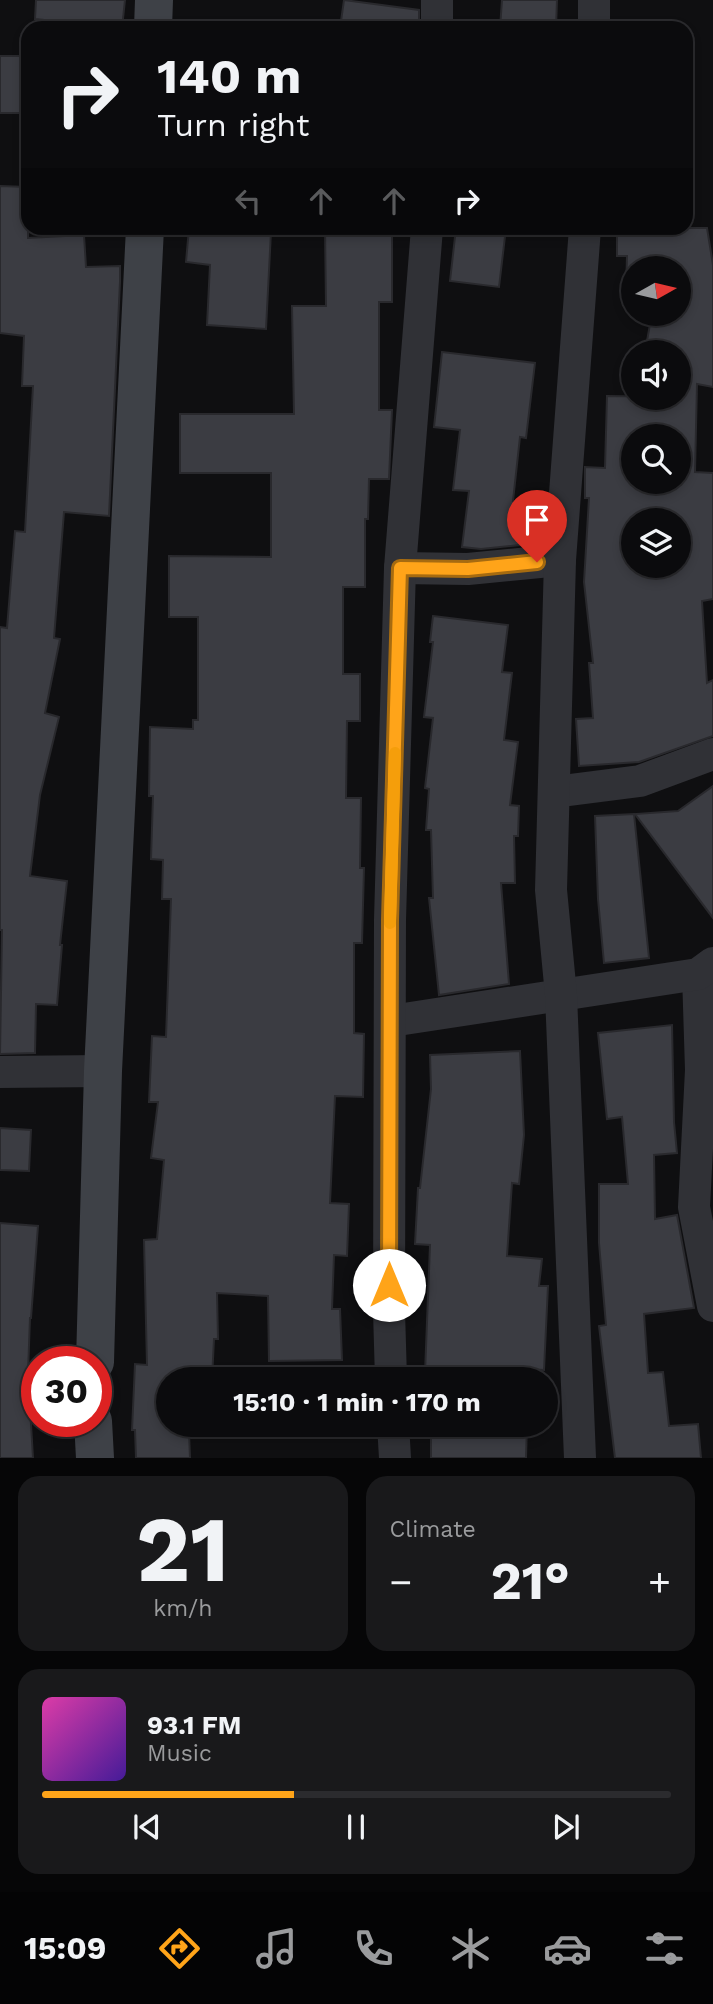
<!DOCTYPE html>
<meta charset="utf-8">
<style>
body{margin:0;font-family:"Work Sans",sans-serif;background:#19191b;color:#f1f3f6;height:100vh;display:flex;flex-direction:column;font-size:26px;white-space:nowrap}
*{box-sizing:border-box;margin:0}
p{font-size:23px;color:#9a9b9d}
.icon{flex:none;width:38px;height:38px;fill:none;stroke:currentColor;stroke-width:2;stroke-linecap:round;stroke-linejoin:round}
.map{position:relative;height:1458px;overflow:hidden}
.details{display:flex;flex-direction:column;gap:18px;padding:18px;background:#060607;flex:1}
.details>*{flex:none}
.hud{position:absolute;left:21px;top:21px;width:672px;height:214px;border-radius:21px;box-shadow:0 4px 10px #0003,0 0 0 2px #2b2b2e;background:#0b0b0d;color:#f1f3f6;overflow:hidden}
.needle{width:46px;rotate:82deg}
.buttons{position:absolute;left:621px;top:256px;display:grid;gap:14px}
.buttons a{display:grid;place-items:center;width:70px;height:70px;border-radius:50%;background:#0b0b0d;box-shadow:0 4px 10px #0003,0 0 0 2px #2b2b2e;font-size:35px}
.speed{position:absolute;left:21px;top:1346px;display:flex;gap:14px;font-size:35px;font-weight:700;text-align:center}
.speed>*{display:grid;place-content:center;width:91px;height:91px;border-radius:50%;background:#0b0b0d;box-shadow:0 4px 10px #0003,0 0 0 2px #2b2b2e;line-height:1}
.speed .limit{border:10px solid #d22;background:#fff;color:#111}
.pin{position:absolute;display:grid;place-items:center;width:60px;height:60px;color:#fff;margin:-72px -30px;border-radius:50% 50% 50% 0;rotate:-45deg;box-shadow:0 0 7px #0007}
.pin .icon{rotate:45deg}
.me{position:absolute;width:77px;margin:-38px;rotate:0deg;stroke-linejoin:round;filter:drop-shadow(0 0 5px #0008)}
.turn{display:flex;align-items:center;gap:24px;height:147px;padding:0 21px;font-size:32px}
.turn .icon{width:91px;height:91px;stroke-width:2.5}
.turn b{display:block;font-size:49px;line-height:60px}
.lanes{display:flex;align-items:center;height:66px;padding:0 21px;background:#0003;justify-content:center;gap:35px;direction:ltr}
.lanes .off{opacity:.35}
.big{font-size:52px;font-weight:700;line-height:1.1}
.details .widget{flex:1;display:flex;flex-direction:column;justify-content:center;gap:10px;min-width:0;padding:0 24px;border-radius:21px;background:#19191b}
.details .dial{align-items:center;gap:0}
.dial b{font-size:91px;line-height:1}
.song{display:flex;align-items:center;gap:21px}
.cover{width:84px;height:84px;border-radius:10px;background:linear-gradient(135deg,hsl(320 70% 55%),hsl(260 70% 35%))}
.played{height:7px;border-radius:4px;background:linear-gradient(90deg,#ffa419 40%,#2b2b2e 40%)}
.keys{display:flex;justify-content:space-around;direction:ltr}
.heat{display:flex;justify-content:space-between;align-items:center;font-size:38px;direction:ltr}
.details .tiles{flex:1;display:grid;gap:18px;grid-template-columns:1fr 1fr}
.widget:last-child{grid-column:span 2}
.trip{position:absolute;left:156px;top:1367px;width:402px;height:70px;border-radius:35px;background:#0b0b0d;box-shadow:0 4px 10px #0003,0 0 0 2px #2b2b2e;font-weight:700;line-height:70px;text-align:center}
.tab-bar{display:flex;height:112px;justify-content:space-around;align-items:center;background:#040405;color:#9a9b9d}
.tab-bar .icon{width:49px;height:49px}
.tab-bar .selected{color:#ffa419}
.tab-bar b{font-size:32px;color:#f1f3f6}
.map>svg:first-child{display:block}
.building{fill:#3b3c42;stroke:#29292d;stroke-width:2;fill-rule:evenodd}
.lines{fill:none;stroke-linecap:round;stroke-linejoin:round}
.street{stroke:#303136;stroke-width:32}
.secondary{stroke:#3e4147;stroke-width:38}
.route-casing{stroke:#a66b10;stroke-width:18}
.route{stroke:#ffa419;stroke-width:12}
.slow{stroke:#f59e0b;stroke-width:12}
</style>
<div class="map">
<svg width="713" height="1458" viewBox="0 0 713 1458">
<rect width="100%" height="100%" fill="#0f0f11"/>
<g class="building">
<polygon points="36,0 125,0 122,28 35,19"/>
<polygon points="344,0 419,10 419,28 340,28"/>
<polygon points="502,0 557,0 556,28 500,28"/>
<rect x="0" y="56" width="28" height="57"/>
<polygon points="0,186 28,187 28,238 84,235 86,267 120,266 120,282 109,516 64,512 54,638 60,639 45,713 59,717 40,795 30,876 67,881 60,945 62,945 57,1005 36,1004 35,1053 0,1054 2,930 0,930 0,627 7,628 15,531 25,532 33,386 22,386 24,336 0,333"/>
<polygon points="189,228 220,228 271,232 266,329 207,325 210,265 186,262"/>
<polygon points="325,228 392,228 392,302 379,302 379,410 392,410 389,479 369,479 368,519 365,519 365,587 343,587 343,674 360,674 360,721 347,721 346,798 361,798 360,868 364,868 362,943 354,943 354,1033 364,1034 363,1097 335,1096 330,1203 349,1204 347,1256 334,1255 332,1309 340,1309 342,1360 269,1361 268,1296 217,1293 218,1339 214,1339 212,1379 168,1379 168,1424 210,1424 210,1433 189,1432 190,1458 136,1458 135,1430 132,1430 135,1364 147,1365 144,1240 157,1239 164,1160 151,1158 158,1102 149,1102 152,1036 166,1037 171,899 162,899 163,860 151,859 153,796 149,796 150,727 193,729 193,720 198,720 198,617 169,617 169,556 271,557 271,473 180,473 180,414 294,414 292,306 326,306"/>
<polygon points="456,228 506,228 499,287 450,281"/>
<path d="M617 228H707L713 265V387L697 384 695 472 713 473V599L702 601 707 683 713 680V736L639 762 579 766 576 719 593 718 589 663H593L584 582 589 498H585V467L605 468 607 396 679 397V352H645L652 313H679V268H634V290H626L627 256H617ZM634 436H679V481H634ZM634 520H679V565H634Z"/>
<polygon points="442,352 535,363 526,438 520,437 513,501 525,503 520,545 481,549 462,547 469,491 453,490 460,430 434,427"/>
<polygon points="433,616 508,625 502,672 512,673 504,740 518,742 510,805 519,806 518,836 514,836 515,883 501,883 509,984 439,995 429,898 433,898 431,830 426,830 429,789 425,788 433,718 424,717 433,642 430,642"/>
<polygon points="713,786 713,918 635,814 678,811"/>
<polygon points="634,814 649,958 604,963 598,899 595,816"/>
<polygon points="672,1025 674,1122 677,1153 654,1155 655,1219 677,1215 694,1308 644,1314 648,1373 663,1372 669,1426 698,1424 701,1458 615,1458 599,1326 606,1325 599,1243 599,1184 628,1184 622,1117 607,1119 598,1033"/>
<polygon points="520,1051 524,1135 519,1184 512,1183 507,1256 542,1259 539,1286 548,1286 544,1370 529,1369 528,1379 413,1379 414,1373 425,1373 430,1245 415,1244 418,1188 420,1188 431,1089 430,1055"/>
<polygon points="0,1128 31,1130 29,1171 0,1170"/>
<polygon points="0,1223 38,1226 31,1318 30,1318 28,1373 33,1458 0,1458"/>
<polygon points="411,1424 527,1424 526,1458 431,1458 431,1429 412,1428"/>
</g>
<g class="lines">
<g class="street">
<polyline points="437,28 437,0"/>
<polyline points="594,28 594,0"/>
<polyline points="400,568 468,569 560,560"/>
<polyline points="554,792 640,781 713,754"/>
<polyline points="698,974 701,1070 694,1207 713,1306"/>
<polyline points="391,1021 698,974 713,963"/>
<polyline points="0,1072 103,1071"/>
<polyline points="391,1379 389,1311 390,920 400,568 427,228"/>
<polyline points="393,1424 395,1458"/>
<polyline points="580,1458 561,995 551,890 560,560 585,228"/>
</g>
<g class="secondary">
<polyline points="153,28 154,0"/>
<polyline points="95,1362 103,1071 145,228"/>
<polyline points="93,1421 95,1458"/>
</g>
</g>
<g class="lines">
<defs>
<polyline id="route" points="389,1285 390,920 400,568 468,569 537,562"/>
</defs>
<use href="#route" class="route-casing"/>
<use href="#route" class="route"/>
<polyline class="slow" points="390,923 395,753"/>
</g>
</svg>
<div class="buttons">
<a><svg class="needle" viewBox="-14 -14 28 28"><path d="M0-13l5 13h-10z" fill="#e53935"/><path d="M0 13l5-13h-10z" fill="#9a9b9d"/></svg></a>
<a><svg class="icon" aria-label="sound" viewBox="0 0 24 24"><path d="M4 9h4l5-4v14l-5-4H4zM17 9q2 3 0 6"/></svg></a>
<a><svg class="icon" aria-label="search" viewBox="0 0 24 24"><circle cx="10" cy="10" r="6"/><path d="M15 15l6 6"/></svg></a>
<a><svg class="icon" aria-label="layers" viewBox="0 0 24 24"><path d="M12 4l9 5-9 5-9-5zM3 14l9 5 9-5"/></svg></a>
</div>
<div class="speed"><div class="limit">30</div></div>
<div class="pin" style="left:537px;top:562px;background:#d93025"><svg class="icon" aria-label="arrive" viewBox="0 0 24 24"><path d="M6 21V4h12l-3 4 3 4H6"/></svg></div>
<svg class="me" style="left:389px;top:1285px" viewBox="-20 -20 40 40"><circle r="19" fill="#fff"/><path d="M0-13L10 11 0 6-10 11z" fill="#ffa419"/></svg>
<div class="trip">15:10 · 1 min · 170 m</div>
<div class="hud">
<div class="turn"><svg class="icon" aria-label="right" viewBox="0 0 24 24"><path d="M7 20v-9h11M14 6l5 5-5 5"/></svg><div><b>140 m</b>Turn right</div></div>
<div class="lanes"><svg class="icon off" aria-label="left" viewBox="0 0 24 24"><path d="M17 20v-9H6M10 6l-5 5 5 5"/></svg><svg class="icon off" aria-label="ahead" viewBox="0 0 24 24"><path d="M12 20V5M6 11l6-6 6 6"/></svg><svg class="icon off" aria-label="ahead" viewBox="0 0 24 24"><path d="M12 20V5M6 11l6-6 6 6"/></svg><svg class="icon" aria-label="right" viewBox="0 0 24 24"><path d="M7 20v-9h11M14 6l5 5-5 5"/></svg></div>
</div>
</div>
<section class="details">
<div class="tiles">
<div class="widget dial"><b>21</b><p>km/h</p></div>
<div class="widget"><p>Climate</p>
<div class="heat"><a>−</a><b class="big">21°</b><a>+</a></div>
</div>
<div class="widget">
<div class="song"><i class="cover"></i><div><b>93.1 FM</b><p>Music</p></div></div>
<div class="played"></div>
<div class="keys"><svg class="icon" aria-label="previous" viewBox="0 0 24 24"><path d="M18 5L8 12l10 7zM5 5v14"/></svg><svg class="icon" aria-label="pause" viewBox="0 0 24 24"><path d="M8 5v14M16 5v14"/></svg><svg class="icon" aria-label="next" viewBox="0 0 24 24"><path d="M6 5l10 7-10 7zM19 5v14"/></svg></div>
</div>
</div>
</section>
<nav class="tab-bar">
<b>15:09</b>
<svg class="icon selected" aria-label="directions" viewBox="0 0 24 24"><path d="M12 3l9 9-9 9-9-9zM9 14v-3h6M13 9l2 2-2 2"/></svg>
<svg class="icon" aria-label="music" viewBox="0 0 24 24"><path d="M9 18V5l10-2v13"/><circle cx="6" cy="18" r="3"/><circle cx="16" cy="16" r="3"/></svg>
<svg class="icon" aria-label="phone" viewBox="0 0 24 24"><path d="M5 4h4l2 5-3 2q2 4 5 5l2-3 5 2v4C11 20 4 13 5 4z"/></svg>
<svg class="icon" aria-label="climate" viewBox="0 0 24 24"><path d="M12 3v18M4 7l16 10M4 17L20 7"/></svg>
<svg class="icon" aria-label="car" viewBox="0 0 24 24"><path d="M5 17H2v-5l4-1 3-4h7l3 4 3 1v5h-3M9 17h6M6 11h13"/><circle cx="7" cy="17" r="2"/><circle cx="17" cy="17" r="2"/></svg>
<svg class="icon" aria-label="filters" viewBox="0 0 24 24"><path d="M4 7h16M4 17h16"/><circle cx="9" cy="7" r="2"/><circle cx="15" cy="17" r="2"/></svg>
</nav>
